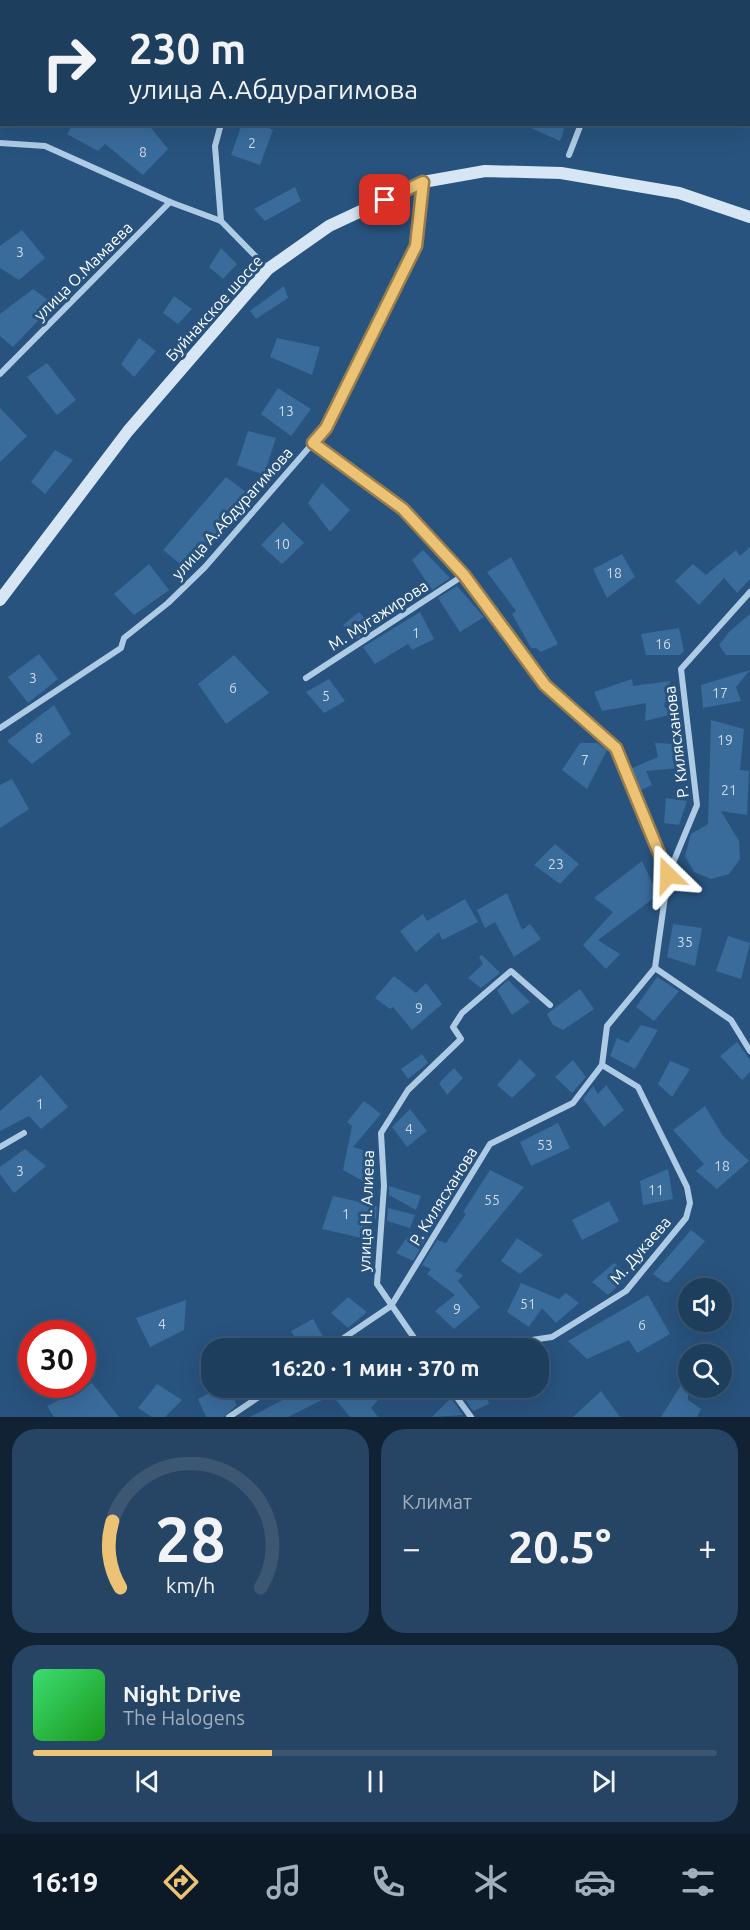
<!DOCTYPE html>
<html lang="ru">
<meta charset="utf-8">
<style>
body{margin:0;font-family:Ubuntu,sans-serif;background:#264564;color:#f1f3f6;height:100vh;display:flex;flex-direction:column;font-size:22px;white-space:nowrap}
*{box-sizing:border-box;margin:0}
p{font-size:20px;color:#a1aebc}
.icon{flex:none;width:33px;height:33px;fill:none;stroke:currentColor;stroke-width:2;stroke-linecap:round;stroke-linejoin:round}
.map{position:relative;height:1417px;overflow:hidden}
.sheet{display:flex;flex-direction:column;gap:12px;padding:12px;background:#102234;flex:1}
.sheet>*{flex:none}
.banner{position:absolute;left:0px;top:0px;width:750px;height:126px;box-shadow:0 6px 24px #0002,0 0 0 2px #3c5773;background:#1e3e5e;color:#f1f3f6;overflow:hidden}
.controls{position:absolute;left:678px;top:1278px;display:grid;gap:12px}
.controls a{display:grid;place-items:center;width:54px;height:54px;border-radius:50%;background:#1e3e5e;box-shadow:0 6px 24px #0002,0 0 0 2px #3c5773;font-size:30px}
.speed{position:absolute;left:18px;top:1320px;display:flex;gap:12px;font-size:30px;font-weight:700;text-align:center}
.speed>*{display:grid;place-content:center;width:78px;height:78px;border-radius:50%;background:#1e3e5e;box-shadow:0 6px 24px #0002,0 0 0 2px #3c5773;line-height:1}
.speed .limit{border:9px solid #d22;background:#fff;color:#111}
.pin{position:absolute;display:grid;place-items:center;width:51px;height:51px;color:#fff;margin:-26px;border-radius:12px;box-shadow:0 3px 9px #0006}
.me{position:absolute;width:66px;margin:-33px;rotate:338deg;stroke-linejoin:round;filter:drop-shadow(0 0 4px #0008)}
.turn{display:flex;align-items:center;gap:21px;height:126px;padding:0 30px;font-size:27px}
.turn .icon{width:78px;height:78px;stroke-width:2.5}
.turn b{display:block;font-size:42px;line-height:51px}
.big{font-size:45px;font-weight:700;line-height:1.1}
.sheet .widget{flex:1;display:flex;flex-direction:column;justify-content:center;gap:9px;min-width:0;padding:0 21px;border-radius:24px;background:#264564}
.sheet .dial{align-items:center;gap:0}
.dial svg{height:156px;overflow:visible;fill:none;stroke:#3c5773;stroke-width:7;stroke-linecap:round;text-anchor:middle}
.dial text{fill:#f1f3f6;stroke:none}
.song{display:flex;align-items:center;gap:18px}
.cover{width:72px;height:72px;border-radius:9px;background:linear-gradient(135deg,hsl(140 70% 55%),hsl(120 70% 35%))}
.played{height:6px;border-radius:3px;background:linear-gradient(90deg,#ecc275 35%,#3c5773 35%)}
.keys{display:flex;justify-content:space-around;direction:ltr}
.heat{display:flex;justify-content:space-between;align-items:center;font-size:33px;direction:ltr}
.sheet .tiles{flex:1;display:grid;gap:12px;grid-template-columns:1fr 1fr}
.widget:last-child{grid-column:span 2}
.trip{position:absolute;left:201px;top:1338px;width:348px;height:60px;border-radius:24px;background:#1e3e5e;box-shadow:0 6px 24px #0002,0 0 0 2px #3c5773;font-weight:700;line-height:60px;text-align:center}
.dock{display:flex;height:96px;justify-content:space-around;align-items:center;background:#0c1926;color:#a1aebc}
.dock .icon{width:42px;height:42px}
.dock .selected{color:#ecc275}
.dock b{font-size:27px;color:#f1f3f6}
.map>svg:first-child{display:block}
.building{fill:#396b9b}
.lines{fill:none;stroke-linecap:round;stroke-linejoin:round}
.street{stroke:#aecbe5;stroke-width:6}
.secondary{stroke:#d7e6f5;stroke-width:12}
.route-casing{stroke:#997e4c;stroke-width:15}
.route{stroke:#ecc275;stroke-width:10}
.labels{text-anchor:middle;dominant-baseline:central;stroke-width:6;stroke-linejoin:round;paint-order:stroke}
.number-label{font-size:14px;fill:#cedae6}
.street-label{font-size:16px;fill:#fff;stroke:#28537e}
</style>
<div class="map">
<svg width="750" height="1417" viewBox="0 0 750 1417">
<rect width="100%" height="100%" fill="#28537e"/>
<g class="building">
<polygon points="73,124 148,124 168,149 143,175 105,144 98,151 67,134"/>
<polygon points="242,124 261,124 273,130 260,165 231,155"/>
<polygon points="522,124 566,124 560,141"/>
<polygon points="295,187 301,201 265,221 254,209"/>
<polygon points="22,230 45,258 19,280 0,268 0,246"/>
<polygon points="221,248 237,264 223,279 209,267"/>
<polygon points="284,286 288,298 256,319 250,311"/>
<polygon points="33,289 54,304 13,347 0,336 0,314"/>
<polygon points="174,296 192,309 178,324 163,313"/>
<polygon points="139,338 156,351 134,377 121,364"/>
<polygon points="277,338 320,347 312,375 270,357"/>
<polygon points="47,363 76,400 57,415 27,377"/>
<polygon points="278,388 311,409 291,436 261,414"/>
<polygon points="0,408 27,436 0,462"/>
<polygon points="248,431 276,438 264,475 237,465"/>
<polygon points="55,450 73,460 45,494 31,482"/>
<polygon points="226,477 251,496 184,567 163,550"/>
<polygon points="322,483 350,510 330,532 308,503"/>
<polygon points="283,522 304,543 282,564 261,545"/>
<polygon points="750,547 750,579 737,593 724,578 699,605 675,581 693,564 706,575 736,550 740,556"/>
<polygon points="423,550 450,578 432,590 412,560"/>
<polygon points="622,554 635,577 607,598 593,569"/>
<polygon points="511,557 558,644 541,652 536,648 531,648 512,614 516,611 487,572"/>
<polygon points="149,564 169,590 134,615 114,594"/>
<polygon points="457,586 484,617 460,632 438,598"/>
<polygon points="359,612 374,628 357,639 343,625"/>
<polygon points="420,612 434,639 412,650 408,644 375,664 363,647"/>
<polygon points="750,614 750,655 726,655 719,645 729,632"/>
<polygon points="679,628 684,651 680,655 646,655 641,634"/>
<polygon points="39,654 58,679 28,703 8,677"/>
<polygon points="234,655 269,693 226,724 198,684"/>
<polygon points="750,670 736,687 741,701 703,708 701,685"/>
<polygon points="329,679 345,701 324,713 306,692"/>
<polygon points="632,679 633,686 670,681 664,707 681,712 645,721 646,703 602,711 594,692"/>
<polygon points="54,705 71,734 32,764 7,741"/>
<polygon points="711,720 744,729 740,770 749,771 747,815 721,811 739,841 740,859 729,874 711,879 694,872 685,856 691,834 708,824"/>
<polygon points="580,743 597,743 607,750 587,789 562,770"/>
<polygon points="655,743 675,744 679,768 646,771 652,785 639,791 630,769 658,757"/>
<polygon points="12,779 29,809 0,828 0,785"/>
<polygon points="666,798 687,801 679,825 664,823"/>
<polygon points="555,844 579,864 560,884 534,865"/>
<polygon points="642,861 658,895 598,940 620,954 606,969 583,945 613,912 594,898"/>
<polygon points="507,893 522,930 530,924 541,939 514,957 495,922 485,928 477,910"/>
<polygon points="465,899 478,922 442,940 439,932 416,952 400,931 423,914 427,921"/>
<polygon points="673,924 702,928 695,966 667,957"/>
<polygon points="728,936 750,943 741,979 716,971"/>
<polygon points="482,955 500,973 481,988 468,978 483,964 479,957"/>
<polygon points="394,976 416,993 426,983 442,1004 412,1030 393,1007 390,1009 375,998"/>
<polygon points="657,977 679,991 654,1021 636,1007"/>
<polygon points="508,980 530,1002 512,1015 497,990"/>
<polygon points="580,989 594,1009 563,1030 553,1025 547,1014"/>
<polygon points="641,1025 658,1030 635,1069 610,1056 617,1038 628,1043"/>
<polygon points="737,1042 750,1060 750,1072 742,1080 720,1056"/>
<polygon points="422,1054 428,1063 408,1079 401,1069"/>
<polygon points="520,1059 536,1075 512,1098 497,1085"/>
<polygon points="573,1060 586,1077 572,1093 555,1077"/>
<polygon points="670,1061 690,1069 672,1097 658,1084"/>
<polygon points="454,1068 463,1078 447,1095 439,1083"/>
<polygon points="41,1075 68,1107 41,1129 29,1116 0,1131 0,1111"/>
<polygon points="606,1085 624,1110 604,1127 583,1099 593,1086 598,1094"/>
<polygon points="364,1101 381,1114 353,1147 374,1154 372,1186 343,1170 352,1126 347,1122"/>
<polygon points="705,1106 723,1136 749,1161 717,1189 696,1171 704,1164 673,1130"/>
<polygon points="410,1109 427,1131 407,1147 392,1127"/>
<polygon points="558,1123 570,1148 531,1166 520,1142"/>
<polygon points="25,1149 46,1166 14,1193 0,1174 0,1167"/>
<polygon points="668,1169 673,1199 643,1205 640,1181"/>
<polygon points="490,1170 524,1187 455,1271 463,1275 458,1281 480,1307 454,1329 435,1311 455,1295 427,1274 431,1269 422,1265 437,1240 446,1243 466,1214 463,1212"/>
<polygon points="389,1186 421,1196 416,1210 389,1195"/>
<polygon points="333,1196 377,1206 376,1219 371,1217 366,1239 322,1229"/>
<polygon points="609,1201 619,1221 582,1240 572,1220"/>
<polygon points="388,1208 415,1215 410,1228 387,1221"/>
<polygon points="691,1230 705,1241 669,1282 664,1282 653,1274"/>
<polygon points="411,1232 427,1237 413,1261 396,1253"/>
<polygon points="517,1238 543,1255 520,1274 501,1261"/>
<polygon points="614,1263 630,1275 608,1295 592,1282"/>
<polygon points="521,1283 559,1299 566,1293 579,1303 556,1323 542,1308 529,1327 507,1312"/>
<polygon points="648,1295 670,1334 637,1353 629,1340 587,1359 568,1341"/>
<polygon points="348,1297 367,1312 348,1328 331,1313"/>
<polygon points="186,1300 184,1330 150,1347 136,1318"/>
<polygon points="313,1319 326,1342 313,1348 301,1348 291,1331"/>
<polygon points="688,1374 688,1400 701,1409 697,1417 661,1417"/>
<polygon points="92,1383 119,1417 54,1417 47,1406 69,1395 70,1397"/>
<polygon points="157,1384 182,1400 165,1417 152,1417 138,1408"/>
<polygon points="219,1388 253,1388 233,1398 237,1405 224,1417 206,1417 198,1399"/>
<polygon points="305,1388 389,1388 371,1408 378,1417 350,1417 332,1395 288,1417 250,1417"/>
<polygon points="473,1388 485,1388 489,1404 473,1411 460,1392"/>
<polygon points="601,1391 620,1417 573,1417"/>
<polygon points="451,1398 463,1415 432,1417"/>
</g>
<g class="lines">
<g class="street">
<polyline points="147,0 149,2"/>
<polyline points="248,0 248,2"/>
<polyline points="260,2 260,0"/>
<polyline points="605,2 605,0"/>
<polyline points="221,124 215,146 221,221"/>
<polyline points="0,143 45,146 170,202 221,221 268,269"/>
<polyline points="569,155 581,124"/>
<polyline points="0,374 170,202"/>
<polyline points="313,443 403,509 464,575 545,685 616,748 668,875"/>
<polyline points="306,678 464,575"/>
<polyline points="0,728 121,648 124,638 168,603 205,567 326,428 416,246 423,183"/>
<polyline points="655,968 731,1020 750,1051"/>
<polyline points="0,1147 24,1133"/>
<polyline points="329,1348 391,1306 490,1144 573,1103 602,1065 607,1026 655,968 668,875 697,805 681,669 750,592"/>
<polyline points="421,1348 377,1284 384,1186 381,1133 408,1090 461,1039 453,1027 462,1013 511,971 550,1005"/>
<polyline points="477,1348 552,1337 626,1291 686,1218 690,1203 687,1187 638,1087 602,1065"/>
<polyline points="450,1388 471,1417"/>
<polyline points="229,1417 272,1388"/>
</g>
<polyline class="secondary" points="0,600 128,431 268,269 329,226 423,182 485,171 561,173 679,193 750,217"/>
</g>
<g class="lines">
<defs>
<polyline id="route" points="385,200 423,182 416,246 326,428 313,443 403,509 464,575 545,685 616,748 668,875"/>
</defs>
<use href="#route" class="route-casing"/>
<use href="#route" class="route"/>
</g>
<g class="labels">
<g class="number-label">
<text x="252" y="143">2</text>
<text x="143" y="152">8</text>
<text x="20" y="252">3</text>
<text x="286" y="411">13</text>
<text x="282" y="544">10</text>
<text x="614" y="573">18</text>
<text x="416" y="633">1</text>
<text x="663" y="644">16</text>
<text x="33" y="678">3</text>
<text x="233" y="688">6</text>
<text x="720" y="693">17</text>
<text x="326" y="696">5</text>
<text x="39" y="738">8</text>
<text x="725" y="740">19</text>
<text x="585" y="760">7</text>
<text x="729" y="790">21</text>
<text x="556" y="864">23</text>
<text x="685" y="942">35</text>
<text x="419" y="1008">9</text>
<text x="40" y="1104">1</text>
<text x="409" y="1129">4</text>
<text x="545" y="1145">53</text>
<text x="722" y="1166">18</text>
<text x="20" y="1171">3</text>
<text x="656" y="1190">11</text>
<text x="492" y="1200">55</text>
<text x="346" y="1214">1</text>
<text x="528" y="1304">51</text>
<text x="457" y="1309">9</text>
<text x="162" y="1324">4</text>
<text x="642" y="1325">6</text>
</g>
<g class="street-label">
<text transform="translate(83 271) rotate(-45)">улица О.Мамаева</text>
<text transform="translate(214 308) rotate(-48)">Буйнакское шоссе</text>
<text transform="translate(232 513) rotate(-48)">улица А.Абдурагимова</text>
<text transform="translate(378 615) rotate(-33)">М. Мугажирова</text>
<text transform="translate(676 742) rotate(-97)">Р. Килясханова</text>
<text transform="translate(443 1196) rotate(-58)">Р. Килясханова</text>
<text transform="translate(366 1211) rotate(-88)">улица Н. Алиева</text>
<text transform="translate(640 1250) rotate(-49)">М. Дукаева</text>
</g>
</g>
</svg>
<div class="controls">
<a><svg class="icon" aria-label="sound" viewBox="0 0 24 24"><path d="M4 9h4l5-4v14l-5-4H4zM17 9q2 3 0 6"/></svg></a>
<a><svg class="icon" aria-label="search" viewBox="0 0 24 24"><circle cx="10" cy="10" r="6"/><path d="M15 15l6 6"/></svg></a>
</div>
<div class="speed"><div class="limit">30</div></div>
<div class="pin" style="left:385px;top:200px;background:#d93025"><svg class="icon" aria-label="arrive" viewBox="0 0 24 24"><path d="M6 21V4h12l-3 4 3 4H6"/></svg></div>
<svg class="me" style="left:668px;top:875px" viewBox="-20 -20 40 40"><path d="M0-17L14 15 0 8-14 15z" fill="#ecc275" stroke="#fff" stroke-width="4"/></svg>
<div class="trip">16:20 · 1 мин · 370 m</div>
<div class="banner">
<div class="turn"><svg class="icon" aria-label="right" viewBox="0 0 24 24"><path d="M7 20v-9h11M14 6l5 5-5 5"/></svg><div><b>230 m</b>улица А.Абдурагимова</div></div>
</div>
</div>
<section class="sheet">
<div class="tiles">
<div class="widget dial"><svg viewBox="0 0 100 80">
<path d="M14 69A42 42 0 1 1 86 69"/>
<path d="M14 69A42 42 0 0 1 10 35" stroke="#ecc275"/>
<text x="50" y="56" font-size="32" font-weight="700">28</text>
<text x="50" y="72" font-size="11">km/h</text>
</svg></div>
<div class="widget"><p>Климат</p>
<div class="heat"><a>−</a><b class="big">20.5°</b><a>+</a></div>
</div>
<div class="widget">
<div class="song"><i class="cover"></i><div><b>Night Drive</b><p>The Halogens</p></div></div>
<div class="played"></div>
<div class="keys"><svg class="icon" aria-label="previous" viewBox="0 0 24 24"><path d="M18 5L8 12l10 7zM5 5v14"/></svg><svg class="icon" aria-label="pause" viewBox="0 0 24 24"><path d="M8 5v14M16 5v14"/></svg><svg class="icon" aria-label="next" viewBox="0 0 24 24"><path d="M6 5l10 7-10 7zM19 5v14"/></svg></div>
</div>
</div>
</section>
<nav class="dock">
<b>16:19</b>
<svg class="icon selected" aria-label="directions" viewBox="0 0 24 24"><path d="M12 3l9 9-9 9-9-9zM9 14v-3h6M13 9l2 2-2 2"/></svg>
<svg class="icon" aria-label="music" viewBox="0 0 24 24"><path d="M9 18V5l10-2v13"/><circle cx="6" cy="18" r="3"/><circle cx="16" cy="16" r="3"/></svg>
<svg class="icon" aria-label="phone" viewBox="0 0 24 24"><path d="M5 4h4l2 5-3 2q2 4 5 5l2-3 5 2v4C11 20 4 13 5 4z"/></svg>
<svg class="icon" aria-label="climate" viewBox="0 0 24 24"><path d="M12 3v18M4 7l16 10M4 17L20 7"/></svg>
<svg class="icon" aria-label="car" viewBox="0 0 24 24"><path d="M5 17H2v-5l4-1 3-4h7l3 4 3 1v5h-3M9 17h6M6 11h13"/><circle cx="7" cy="17" r="2"/><circle cx="17" cy="17" r="2"/></svg>
<svg class="icon" aria-label="filters" viewBox="0 0 24 24"><path d="M4 7h16M4 17h16"/><circle cx="9" cy="7" r="2"/><circle cx="15" cy="17" r="2"/></svg>
</nav>
